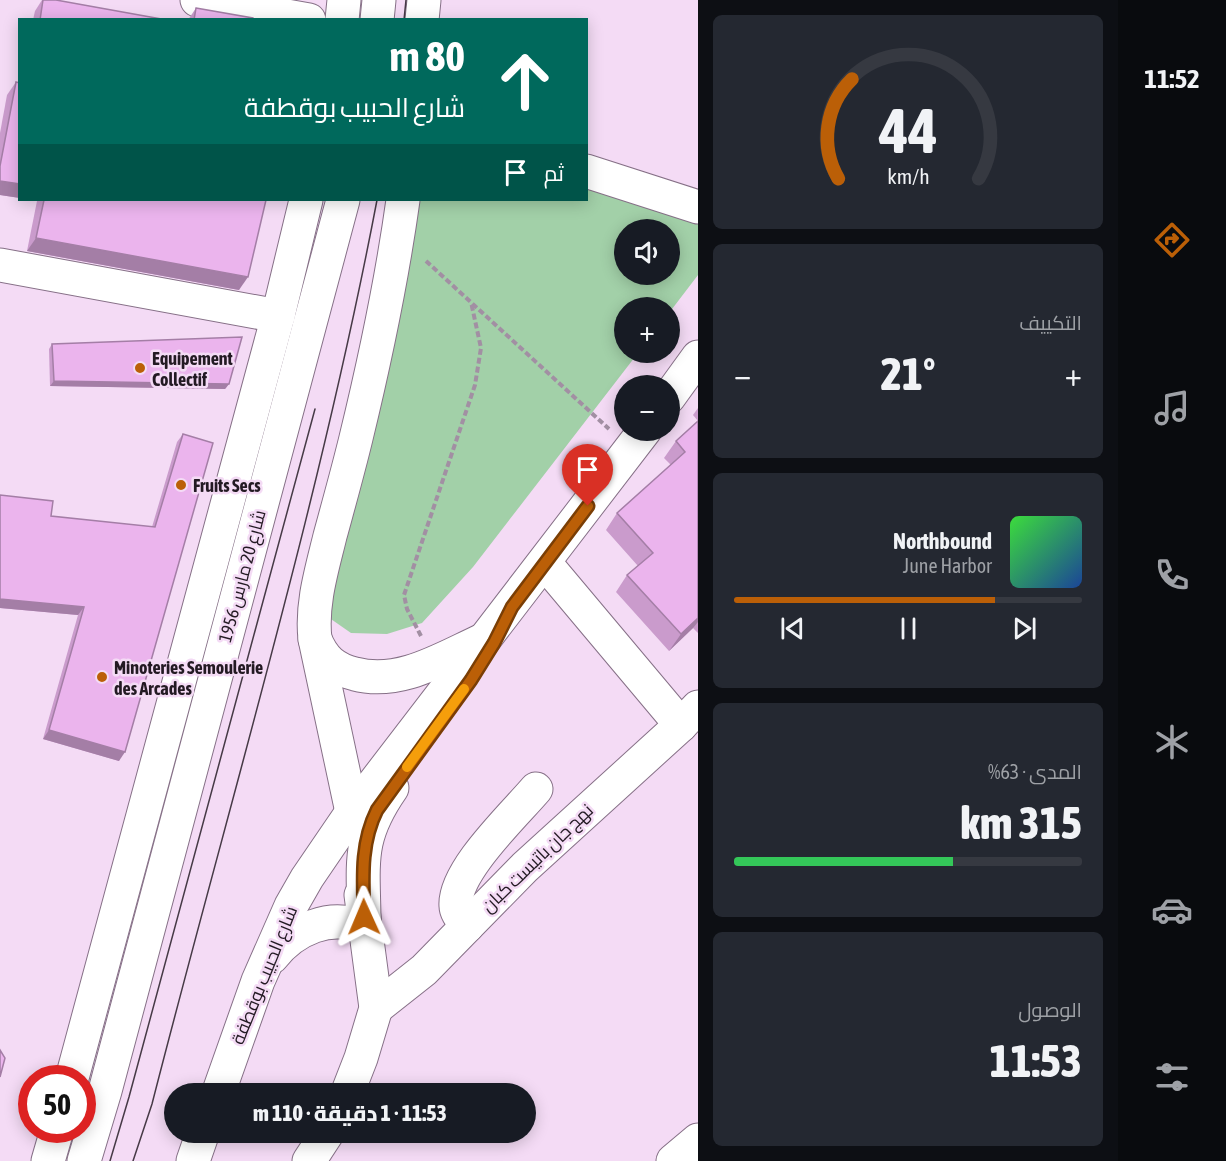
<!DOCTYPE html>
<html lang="ar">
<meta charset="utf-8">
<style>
body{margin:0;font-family:"Asap Condensed",Cairo,sans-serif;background:#242831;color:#f1f3f6;direction:rtl;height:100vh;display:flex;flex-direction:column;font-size:22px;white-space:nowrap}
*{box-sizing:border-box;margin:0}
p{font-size:20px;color:#9ea1a6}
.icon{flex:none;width:33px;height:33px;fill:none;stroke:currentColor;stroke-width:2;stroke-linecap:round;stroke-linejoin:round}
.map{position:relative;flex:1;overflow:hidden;direction:ltr}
.side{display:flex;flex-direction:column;gap:15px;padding:15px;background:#0d0f14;width:420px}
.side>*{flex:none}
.top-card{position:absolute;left:18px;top:18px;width:570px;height:183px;border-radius:0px;box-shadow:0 3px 15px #0003;direction:rtl;background:#00695c;color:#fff;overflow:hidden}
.buttons{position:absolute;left:614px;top:219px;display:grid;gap:12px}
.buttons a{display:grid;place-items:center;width:66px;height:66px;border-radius:50%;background:#171b24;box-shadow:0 3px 15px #0003;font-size:30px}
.speed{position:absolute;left:18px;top:1065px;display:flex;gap:12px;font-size:30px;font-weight:700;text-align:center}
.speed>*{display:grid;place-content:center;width:78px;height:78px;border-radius:50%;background:#171b24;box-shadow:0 3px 15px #0003;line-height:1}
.speed .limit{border:9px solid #d22;background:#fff;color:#111}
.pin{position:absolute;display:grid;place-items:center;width:51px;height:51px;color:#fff;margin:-62px -26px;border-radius:50% 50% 50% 0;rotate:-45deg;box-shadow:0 0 6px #0007}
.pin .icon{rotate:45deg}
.me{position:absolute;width:66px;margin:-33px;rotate:359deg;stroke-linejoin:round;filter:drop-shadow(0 0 4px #0008)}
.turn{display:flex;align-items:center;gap:21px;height:126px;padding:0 24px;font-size:27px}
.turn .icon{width:78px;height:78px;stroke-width:2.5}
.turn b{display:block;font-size:42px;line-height:51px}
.then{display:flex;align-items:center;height:57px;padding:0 24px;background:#0003;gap:12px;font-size:22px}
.big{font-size:45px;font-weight:800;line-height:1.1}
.side .widget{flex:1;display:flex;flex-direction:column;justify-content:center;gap:9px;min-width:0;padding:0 21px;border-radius:9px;background:#242831}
.side .dial{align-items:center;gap:0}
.dial svg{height:156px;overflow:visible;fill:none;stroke:#363941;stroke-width:7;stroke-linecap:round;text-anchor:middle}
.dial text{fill:#f1f3f6;stroke:none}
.song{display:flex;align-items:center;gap:18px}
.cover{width:72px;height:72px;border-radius:9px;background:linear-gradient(135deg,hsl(120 70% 55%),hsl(220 70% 35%))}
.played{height:6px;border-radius:3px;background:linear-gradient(90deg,#bb5f07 75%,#363941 75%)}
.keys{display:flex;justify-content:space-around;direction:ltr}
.heat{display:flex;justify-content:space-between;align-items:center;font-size:33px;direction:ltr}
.charge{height:9px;border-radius:4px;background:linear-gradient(90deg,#34c759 63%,#363941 0)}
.trip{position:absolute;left:164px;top:1083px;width:372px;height:60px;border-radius:30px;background:#171b24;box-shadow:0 3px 15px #0003;font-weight:800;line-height:60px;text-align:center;direction:rtl}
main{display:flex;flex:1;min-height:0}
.dock{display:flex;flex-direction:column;width:108px;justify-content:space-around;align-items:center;background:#090b0e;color:#9ea1a6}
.dock .icon{width:42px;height:42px}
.dock .selected{color:#bb5f07}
.dock b{font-size:27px;color:#f1f3f6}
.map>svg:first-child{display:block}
.green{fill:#a2d0a8;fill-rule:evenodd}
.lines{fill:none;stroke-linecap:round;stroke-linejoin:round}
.minor-casing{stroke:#867087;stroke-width:35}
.major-casing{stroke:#867087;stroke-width:35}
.path{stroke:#a28fa3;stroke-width:4;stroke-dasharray:6 3;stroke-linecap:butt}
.minor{stroke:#fff;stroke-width:33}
.major{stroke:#fff;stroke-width:33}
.tram{stroke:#463a46;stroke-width:1.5}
.wall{fill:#ca9bcc}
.shaded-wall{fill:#a47ea6}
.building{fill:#ebb4ed;stroke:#a47ea6;stroke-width:1.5}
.route-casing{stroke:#7a3e05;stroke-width:15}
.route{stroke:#bb5f07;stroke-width:10}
.slow{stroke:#f59e0b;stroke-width:10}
.poi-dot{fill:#bb5f07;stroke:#f4dbf5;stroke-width:2}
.labels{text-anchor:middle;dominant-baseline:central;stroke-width:5;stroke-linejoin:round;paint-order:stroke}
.poi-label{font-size:18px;font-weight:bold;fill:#231a23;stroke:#f4dbf5;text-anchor:start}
.street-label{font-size:18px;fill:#231a23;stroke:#f4dbf5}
</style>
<main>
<nav class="dock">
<b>11:52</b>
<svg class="icon selected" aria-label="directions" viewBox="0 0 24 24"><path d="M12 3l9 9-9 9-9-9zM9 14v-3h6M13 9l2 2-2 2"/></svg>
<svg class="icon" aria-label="music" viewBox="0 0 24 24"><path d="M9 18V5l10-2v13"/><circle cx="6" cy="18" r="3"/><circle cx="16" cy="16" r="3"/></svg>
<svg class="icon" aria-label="phone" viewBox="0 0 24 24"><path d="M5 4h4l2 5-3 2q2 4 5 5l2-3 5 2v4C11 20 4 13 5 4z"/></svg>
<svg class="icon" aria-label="climate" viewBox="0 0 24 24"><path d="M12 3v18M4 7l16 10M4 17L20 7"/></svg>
<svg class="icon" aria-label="car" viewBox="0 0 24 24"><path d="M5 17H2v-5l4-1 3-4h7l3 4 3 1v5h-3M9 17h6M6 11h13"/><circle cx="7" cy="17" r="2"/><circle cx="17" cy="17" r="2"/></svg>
<svg class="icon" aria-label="filters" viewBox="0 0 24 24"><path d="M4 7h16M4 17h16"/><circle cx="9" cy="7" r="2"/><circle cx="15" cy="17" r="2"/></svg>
</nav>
<section class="side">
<div class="widget dial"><svg viewBox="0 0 100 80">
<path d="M14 69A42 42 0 1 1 86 69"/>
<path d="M14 69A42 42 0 0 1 21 18" stroke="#bb5f07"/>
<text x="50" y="56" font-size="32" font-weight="700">44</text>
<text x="50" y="72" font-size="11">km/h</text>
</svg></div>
<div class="widget"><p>التكييف</p>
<div class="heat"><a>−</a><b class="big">21°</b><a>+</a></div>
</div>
<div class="widget">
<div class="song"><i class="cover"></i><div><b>Northbound</b><p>June Harbor</p></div></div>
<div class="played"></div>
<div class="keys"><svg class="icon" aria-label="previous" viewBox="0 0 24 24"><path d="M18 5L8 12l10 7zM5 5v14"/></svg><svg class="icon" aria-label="pause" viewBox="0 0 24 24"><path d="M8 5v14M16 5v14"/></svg><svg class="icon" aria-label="next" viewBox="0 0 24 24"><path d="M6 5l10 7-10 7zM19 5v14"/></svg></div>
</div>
<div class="widget"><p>المدى · 63%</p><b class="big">315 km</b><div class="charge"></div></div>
<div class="widget"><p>الوصول</p><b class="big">11:53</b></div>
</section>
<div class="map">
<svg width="698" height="1161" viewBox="0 0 698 1161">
<rect width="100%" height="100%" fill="#f4dbf5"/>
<path class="green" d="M587 176 698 216V275L669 313V308H624V352L638 353 473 567 422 623 387 634 351 633 328 617 413 200H586ZM624 230H669V274H624Z"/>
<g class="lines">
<defs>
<g id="minor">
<polyline points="197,0 309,20"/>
<polyline points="422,20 424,0"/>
<polyline points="586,171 698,207"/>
<polyline points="0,265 278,316"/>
<polyline points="545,563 681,725"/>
<path d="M352 812 315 639C311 604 322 569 330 536 339 503 348 471 356 438 375 360 392 279 403 200"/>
<path d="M467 926C463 920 456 913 456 906 453 872 514 815 536 789"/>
<polyline points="376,1008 424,970 525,867 681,725 698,707"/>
<polyline points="673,1161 698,1140"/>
</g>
<g id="major">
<polyline points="244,9 271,20"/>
<polyline points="342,20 344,0"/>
<polyline points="377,20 379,0"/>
<polyline points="669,397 698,357"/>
<path d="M315 639C323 659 334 669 355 674 400 686 443 658 483 640"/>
<path d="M364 917C363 860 358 837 392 788"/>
<path d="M272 957C293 930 332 911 365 929"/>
<polyline points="72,1078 278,316 306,200"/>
<polyline points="218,1094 258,981 291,906 307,878 352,812 645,430"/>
<polyline points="347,1094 361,1058 376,1008 361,895"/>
<polyline points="48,1161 57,1130"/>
<polyline points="84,1161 105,1091 343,200"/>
<polyline points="193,1161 203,1132"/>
<polyline points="309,1161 328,1132"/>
</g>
</defs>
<use href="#minor" class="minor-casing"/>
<use href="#major" class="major-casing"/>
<g class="path">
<polyline points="426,261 609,429"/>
<polyline points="421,636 407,609 404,595 475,385 481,348 471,302"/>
</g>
<use href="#minor" class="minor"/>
<use href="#major" class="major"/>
<g class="tram">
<polyline points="404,20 406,0"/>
<polyline points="110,1161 129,1097 315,409"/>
<path d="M133 1161 152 1104C229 803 319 505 377 200"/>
</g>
</g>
<g class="wall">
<polygon points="42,0 56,0 167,20 33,20 35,11"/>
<polygon points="196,8 254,20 188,20"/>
<polygon points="16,82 20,198 0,195 0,133 7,95"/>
<polygon points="27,200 266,200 239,290 27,251 37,201"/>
<polygon points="52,344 229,384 225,389 50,386 49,349"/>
<polygon points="698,408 698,421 693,415"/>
<polygon points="698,421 698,633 693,628 669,651 616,592 627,575 638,566 606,530 617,513 671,465 664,458 676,441"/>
<polygon points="183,434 119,761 43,739 78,615 0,608 0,495 51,516 152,527 177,442"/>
</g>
<g class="shaded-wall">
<polygon points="0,181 20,184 20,198 0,195"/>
<polygon points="36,238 248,277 239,290 27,251"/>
<polygon points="54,381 229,384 225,389 50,386"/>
<polygon points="0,599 84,607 78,615 0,608"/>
<polygon points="698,618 698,622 693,628 669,651 681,634"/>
<polygon points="49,730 125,752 119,761 43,739"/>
</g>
<g class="building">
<polygon points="43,0 56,0 167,20 40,20"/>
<polygon points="196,8 253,18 254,20 194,20"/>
<polygon points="16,82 20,83 20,184 0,181 0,166"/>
<polygon points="44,200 266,200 248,277 36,238"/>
<polygon points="242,337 229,384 54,381 52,344"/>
<polygon points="698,421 698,618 681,634 627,575 653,553 617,513 685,452 676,441"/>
<polygon points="183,434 213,443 125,752 49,730 84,607 0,599 0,495 53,501 51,516 155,527"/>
<polygon points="0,1050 5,1058 0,1077"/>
</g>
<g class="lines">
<defs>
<path id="route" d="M364 917C363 879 360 844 377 810L471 680 494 643 512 607 588 506"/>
</defs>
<use href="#route" class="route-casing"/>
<use href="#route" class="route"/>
<polyline class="slow" points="407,767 464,689"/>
</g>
<g class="poi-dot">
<circle cx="140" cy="368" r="6"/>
<circle cx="181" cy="485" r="6"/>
<circle cx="102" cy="677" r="6"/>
</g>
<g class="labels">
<g class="poi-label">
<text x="152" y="358">Equipement<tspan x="152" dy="21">Collectif</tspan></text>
<text x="193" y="485">Fruits Secs</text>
<text x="114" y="667">Minoteries Semoulerie<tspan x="114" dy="21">des Arcades</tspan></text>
</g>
<g class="street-label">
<text transform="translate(242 576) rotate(-75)">شارع 20 مارس 1956</text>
<text transform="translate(537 858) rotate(-44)">نهج جان باتيست كبان</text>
<text transform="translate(264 975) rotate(-68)">شارع الحبيب بوقطفة</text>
</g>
</g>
</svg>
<div class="buttons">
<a><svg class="icon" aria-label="sound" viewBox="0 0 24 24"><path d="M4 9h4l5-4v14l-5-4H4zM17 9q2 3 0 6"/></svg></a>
<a>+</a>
<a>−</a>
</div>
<div class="speed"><div class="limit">50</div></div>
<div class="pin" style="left:588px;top:506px;background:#d93025"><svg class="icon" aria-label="arrive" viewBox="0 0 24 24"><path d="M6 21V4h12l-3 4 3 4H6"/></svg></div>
<svg class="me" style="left:364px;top:917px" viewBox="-20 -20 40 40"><path d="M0-17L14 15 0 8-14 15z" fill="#bb5f07" stroke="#fff" stroke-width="4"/></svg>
<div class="trip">11:53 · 1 دقيقة · 110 m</div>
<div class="top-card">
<div class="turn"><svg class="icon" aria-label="ahead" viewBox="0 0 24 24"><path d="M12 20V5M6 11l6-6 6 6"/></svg><div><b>80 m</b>شارع الحبيب بوقطفة</div></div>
<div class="then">ثم<svg class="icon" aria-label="arrive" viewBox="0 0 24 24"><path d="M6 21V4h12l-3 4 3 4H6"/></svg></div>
</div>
</div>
</main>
